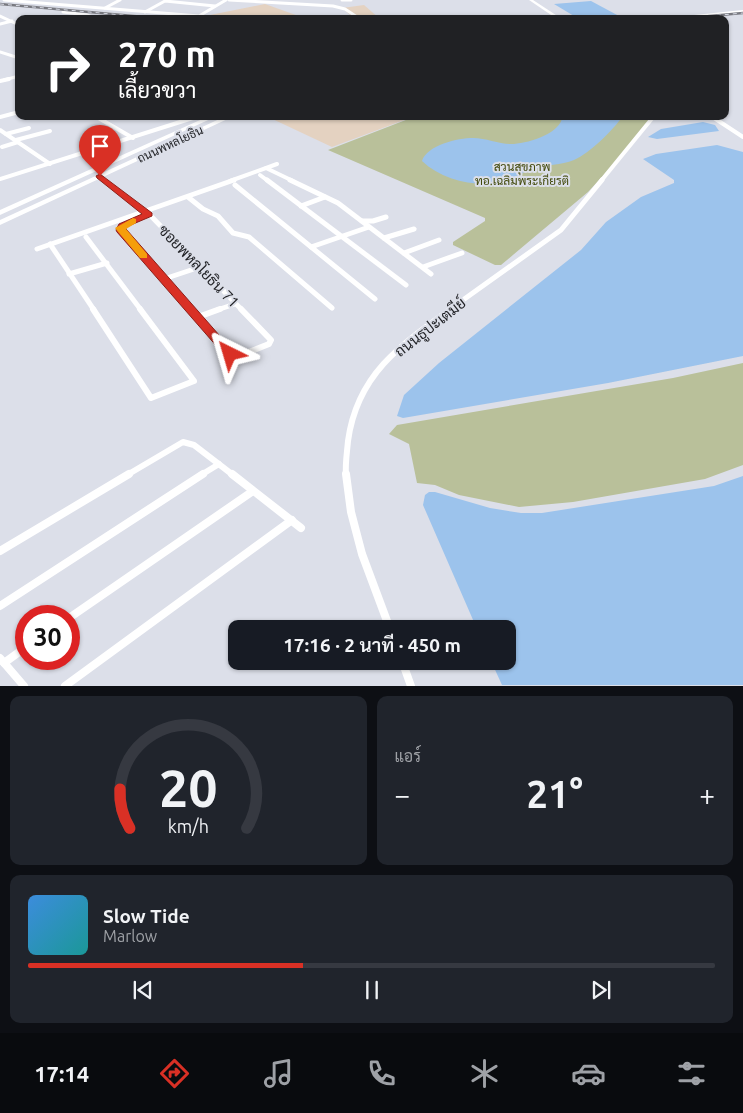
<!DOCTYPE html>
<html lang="th">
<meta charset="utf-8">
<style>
body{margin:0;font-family:Ubuntu,Sarabun,sans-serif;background:#20242c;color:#f1f3f6;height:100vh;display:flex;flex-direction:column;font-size:19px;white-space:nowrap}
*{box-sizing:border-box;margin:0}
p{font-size:16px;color:#9ea1a6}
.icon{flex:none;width:28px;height:28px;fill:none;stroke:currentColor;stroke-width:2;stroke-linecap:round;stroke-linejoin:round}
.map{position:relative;height:686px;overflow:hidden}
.details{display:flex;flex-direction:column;gap:10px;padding:10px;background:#0d0f14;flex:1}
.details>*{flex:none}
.guide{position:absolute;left:15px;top:15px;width:714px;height:105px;border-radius:10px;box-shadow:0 1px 4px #0004;background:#202124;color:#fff;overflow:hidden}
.speed{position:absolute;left:15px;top:605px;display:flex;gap:10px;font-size:25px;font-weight:700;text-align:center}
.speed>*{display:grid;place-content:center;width:65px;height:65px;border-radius:50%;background:#171b24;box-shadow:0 1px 4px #0004;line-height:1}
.speed .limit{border:8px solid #d22;background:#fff;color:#111}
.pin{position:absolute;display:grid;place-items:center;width:42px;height:42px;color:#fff;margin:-51px -21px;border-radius:50% 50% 50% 0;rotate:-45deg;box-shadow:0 0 5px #0007}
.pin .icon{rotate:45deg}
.me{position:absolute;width:55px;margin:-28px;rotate:320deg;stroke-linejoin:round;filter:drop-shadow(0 0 4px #0008)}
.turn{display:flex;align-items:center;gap:18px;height:105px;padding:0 20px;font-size:22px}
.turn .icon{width:65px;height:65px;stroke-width:2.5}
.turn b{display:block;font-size:35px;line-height:42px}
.big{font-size:38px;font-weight:600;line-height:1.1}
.details .card{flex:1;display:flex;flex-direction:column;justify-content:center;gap:8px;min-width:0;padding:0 18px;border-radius:10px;background:#20242c}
.details .dial{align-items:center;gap:0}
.dial svg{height:130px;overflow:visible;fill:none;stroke:#363941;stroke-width:7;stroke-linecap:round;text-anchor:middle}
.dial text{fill:#f1f3f6;stroke:none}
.song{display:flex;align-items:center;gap:15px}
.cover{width:60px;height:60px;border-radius:8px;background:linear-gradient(135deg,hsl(210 70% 55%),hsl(180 70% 35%))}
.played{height:5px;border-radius:2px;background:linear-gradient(90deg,#d93025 40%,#363941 40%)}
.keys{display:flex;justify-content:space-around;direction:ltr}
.heat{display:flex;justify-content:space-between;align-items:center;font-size:28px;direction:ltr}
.details .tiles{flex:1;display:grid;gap:10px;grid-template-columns:1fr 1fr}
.card:last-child{grid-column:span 2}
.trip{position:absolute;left:228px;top:620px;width:288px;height:50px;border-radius:10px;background:#171b24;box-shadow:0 1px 4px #0004;font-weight:600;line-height:50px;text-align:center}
.menu{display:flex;height:80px;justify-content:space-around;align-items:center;background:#090b0e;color:#9ea1a6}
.menu .icon{width:35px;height:35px}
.menu .selected{color:#d93025}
.menu b{font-size:22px;color:#f1f3f6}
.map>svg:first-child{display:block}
.commercial{fill:#e4d2c1}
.green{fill:#b9c09a}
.water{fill:#9cc3ec}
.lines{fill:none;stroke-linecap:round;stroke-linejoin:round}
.minor-far4{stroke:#fff;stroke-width:3}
.minor-far3{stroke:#fff;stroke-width:4}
.minor-far2{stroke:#fff;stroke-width:5}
.minor-far1{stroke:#fff;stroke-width:6}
.minor{stroke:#fff;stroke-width:8}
.secondary{fill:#fff;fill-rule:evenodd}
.primary{fill:#fff;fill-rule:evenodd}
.rail-casing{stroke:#787980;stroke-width:2.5}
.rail{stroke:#dcdfe9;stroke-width:1;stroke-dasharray:4;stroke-linecap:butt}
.route{fill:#d93025;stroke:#8d1f18}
.slow{fill:#f59e0b}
.labels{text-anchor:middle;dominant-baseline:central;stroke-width:4;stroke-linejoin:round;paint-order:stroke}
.far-street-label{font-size:12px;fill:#1f2024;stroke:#dcdfe9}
.far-park-label{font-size:12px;fill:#42490b;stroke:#dcdfe9}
.street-label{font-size:15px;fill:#1f2024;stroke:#dcdfe9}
</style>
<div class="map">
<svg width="743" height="686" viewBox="0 0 743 686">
<rect width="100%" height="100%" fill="#dcdfe9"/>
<g class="commercial">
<polygon points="265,4 307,19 203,19 210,15"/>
<polygon points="364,5 380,19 355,19 342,8"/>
<polygon points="266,116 415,116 332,147"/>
</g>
<g class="green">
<polygon points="416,116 653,116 613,165 588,192 501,265 495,265 453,245 453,242 485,221 485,218 328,150"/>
<polygon points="743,363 743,465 705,479 573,502 519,507 459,495 435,485 417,483 409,444 389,434 397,425 673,378"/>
</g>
<g class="water">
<polygon points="591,1 619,16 579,19 554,4"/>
<path d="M559 116H623C613 130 590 153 574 160 561 165 546 165 533 168 524 170 518 178 509 181 480 188 444 182 422 161 427 145 458 138 473 138 486 138 499 144 511 144 526 144 557 135 562 119Z"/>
<polygon points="703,122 715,125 719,131 657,139 648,137 661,129"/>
<polygon points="717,145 743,152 743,356 608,383 403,418 397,416 404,395 439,363 581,250 606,222 641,197 674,183 674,180 643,159 656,154"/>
<polygon points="743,476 743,685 502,685 491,661 506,661 506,629 477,629 423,505 425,495 429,492 435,492 490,508 521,513 542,513 714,486"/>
</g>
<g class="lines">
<g class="minor-far4">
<polyline points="4,0 199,16 226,0"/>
<polyline points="229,0 333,6 345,9 360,19"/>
<polyline points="342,0 351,0"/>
<polyline points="105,8 120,0"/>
<polyline points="63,12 87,15 97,19"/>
<polyline points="145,12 165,1 215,6"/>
<polyline points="0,16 19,25"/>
<polyline points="0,24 12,21"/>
<polyline points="0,52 19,58"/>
<polyline points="4,80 19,76"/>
</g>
<g class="minor-far3">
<polyline points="0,81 9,79"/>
<polyline points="17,96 19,96"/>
<polyline points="95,116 133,138"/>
<polyline points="711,116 743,137"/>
<polyline points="0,117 19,112"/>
<polyline points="0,130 50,164"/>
<polyline points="6,134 29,128"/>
<polyline points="16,140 50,131"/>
<polyline points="2,147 18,142"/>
<polyline points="266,168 293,181"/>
<polyline points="260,175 268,181"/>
<polyline points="100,177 106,181"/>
<polyline points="0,179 199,116"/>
<polyline points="230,181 277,164"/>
<polyline points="601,181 654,116"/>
</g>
<g class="minor-far2">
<polyline points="104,180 149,214"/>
<polyline points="267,180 406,285"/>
<polyline points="290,180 338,203 431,274"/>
<polyline points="235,185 375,299"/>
<polyline points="188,197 203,209 218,216 233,233 249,237 332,308"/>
<polyline points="301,206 325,197"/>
<polyline points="149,214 242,310"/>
<polyline points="149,214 122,225 121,230 192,310"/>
<polyline points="362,221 373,221 386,217"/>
<polyline points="86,237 141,310"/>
<polyline points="384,238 414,229"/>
<polyline points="50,244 94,310"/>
<polyline points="311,247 369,227"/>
<polyline points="37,249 234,180"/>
<polyline points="404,253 439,240"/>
<polyline points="423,267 462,253"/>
<polyline points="69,274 107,263"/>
<polyline points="164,279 200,267"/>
<polyline points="217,310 235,304"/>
<polyline points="449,310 561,230 602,180"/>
</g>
<g class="minor-far1">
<polyline points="93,309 151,398 194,381 140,309"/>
<polyline points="191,309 230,354 236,357 269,344 271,340 241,309"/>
<polyline points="198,317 220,309"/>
<polyline points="127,475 183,442 194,445 233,475"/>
<polyline points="201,475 219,464"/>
<path d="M346 475C345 464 347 453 348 441 357 375 400 345 451 309"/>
</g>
<g class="minor">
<polyline points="232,474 301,528"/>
<polyline points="346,474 351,512 362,554 390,629"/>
<polyline points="0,551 129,474"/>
<polyline points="0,606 203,474"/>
<polyline points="69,618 253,491"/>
<polyline points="0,658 24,686"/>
<polyline points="402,661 411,686"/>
<polyline points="4,663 26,647"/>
<polyline points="65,686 292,520"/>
</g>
<g class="secondary">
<polygon points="529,0 533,0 562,19 557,19"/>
<polygon points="0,3 171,18 173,19 156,19 0,5"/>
</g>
<g class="primary">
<polygon points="743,10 743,12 673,19 655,19"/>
<polygon points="209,116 217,116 0,215 0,210"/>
<polygon points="226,116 234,116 0,225 0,220"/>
</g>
<defs>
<g id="rail">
<polyline points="0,4 167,19"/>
<polyline points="677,19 743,13"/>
</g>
</defs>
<use href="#rail" class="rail-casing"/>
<use href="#rail" class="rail"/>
</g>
<polygon class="route" points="100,174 152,213 152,216 126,227 126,229 234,352 236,354 234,357 226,357 117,232 116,230 119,224 142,214 97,178 96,176"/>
<polygon class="slow" points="133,218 136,219 136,223 126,229 147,254 147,258 140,258 115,228"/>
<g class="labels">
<g class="far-street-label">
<text transform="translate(170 144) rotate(-25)">ถนนพหลโยธิน</text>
</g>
<g class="far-park-label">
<text x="522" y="166">สวนสุขภาพ<tspan x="522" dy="14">ทอ.เฉลิมพระเกียรติ</tspan></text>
</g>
<g class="street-label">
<text transform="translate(199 266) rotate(46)">ซอยพหลโยธิน 71</text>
<text transform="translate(430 327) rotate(-38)">ถนนธูปะเตมีย์</text>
</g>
</g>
</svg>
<div class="speed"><div class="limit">30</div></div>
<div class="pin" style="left:100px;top:176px;background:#d93025"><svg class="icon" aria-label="arrive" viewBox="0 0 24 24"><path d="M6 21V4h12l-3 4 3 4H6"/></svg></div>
<svg class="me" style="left:230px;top:354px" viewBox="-20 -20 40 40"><path d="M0-17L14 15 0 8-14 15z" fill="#d93025" stroke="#fff" stroke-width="4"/></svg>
<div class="trip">17:16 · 2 นาที · 450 m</div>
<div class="guide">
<div class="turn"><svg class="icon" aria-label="right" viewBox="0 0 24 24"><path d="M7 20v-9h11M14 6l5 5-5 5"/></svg><div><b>270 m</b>เลี้ยวขวา</div></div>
</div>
</div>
<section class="details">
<div class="tiles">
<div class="card dial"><svg viewBox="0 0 100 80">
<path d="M14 69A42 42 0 1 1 86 69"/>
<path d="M14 69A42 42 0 0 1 8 45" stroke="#d93025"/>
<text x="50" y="56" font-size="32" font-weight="700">20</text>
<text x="50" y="72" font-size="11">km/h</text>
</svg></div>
<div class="card"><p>แอร์</p>
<div class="heat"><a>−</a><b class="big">21°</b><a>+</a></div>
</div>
<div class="card">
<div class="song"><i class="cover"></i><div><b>Slow Tide</b><p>Marlow</p></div></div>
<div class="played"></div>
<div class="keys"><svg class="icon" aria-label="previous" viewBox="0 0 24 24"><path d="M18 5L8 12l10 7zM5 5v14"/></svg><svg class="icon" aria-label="pause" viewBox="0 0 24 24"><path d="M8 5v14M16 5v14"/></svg><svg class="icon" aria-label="next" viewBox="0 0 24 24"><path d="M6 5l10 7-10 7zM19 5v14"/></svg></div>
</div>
</div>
</section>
<nav class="menu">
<b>17:14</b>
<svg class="icon selected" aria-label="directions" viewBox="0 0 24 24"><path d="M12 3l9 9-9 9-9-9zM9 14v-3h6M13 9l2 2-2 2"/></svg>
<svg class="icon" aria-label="music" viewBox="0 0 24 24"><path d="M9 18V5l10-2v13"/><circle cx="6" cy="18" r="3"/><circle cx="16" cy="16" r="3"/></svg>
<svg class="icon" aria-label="phone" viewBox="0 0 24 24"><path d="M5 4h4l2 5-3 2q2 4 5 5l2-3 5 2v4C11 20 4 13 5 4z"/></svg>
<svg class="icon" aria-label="climate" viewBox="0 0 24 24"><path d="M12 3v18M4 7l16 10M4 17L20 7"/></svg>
<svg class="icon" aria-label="car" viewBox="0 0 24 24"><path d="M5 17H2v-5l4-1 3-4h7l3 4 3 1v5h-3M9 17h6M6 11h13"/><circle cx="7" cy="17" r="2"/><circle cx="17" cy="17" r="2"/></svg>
<svg class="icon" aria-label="filters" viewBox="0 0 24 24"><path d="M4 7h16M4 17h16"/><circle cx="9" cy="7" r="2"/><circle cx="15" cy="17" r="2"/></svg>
</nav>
